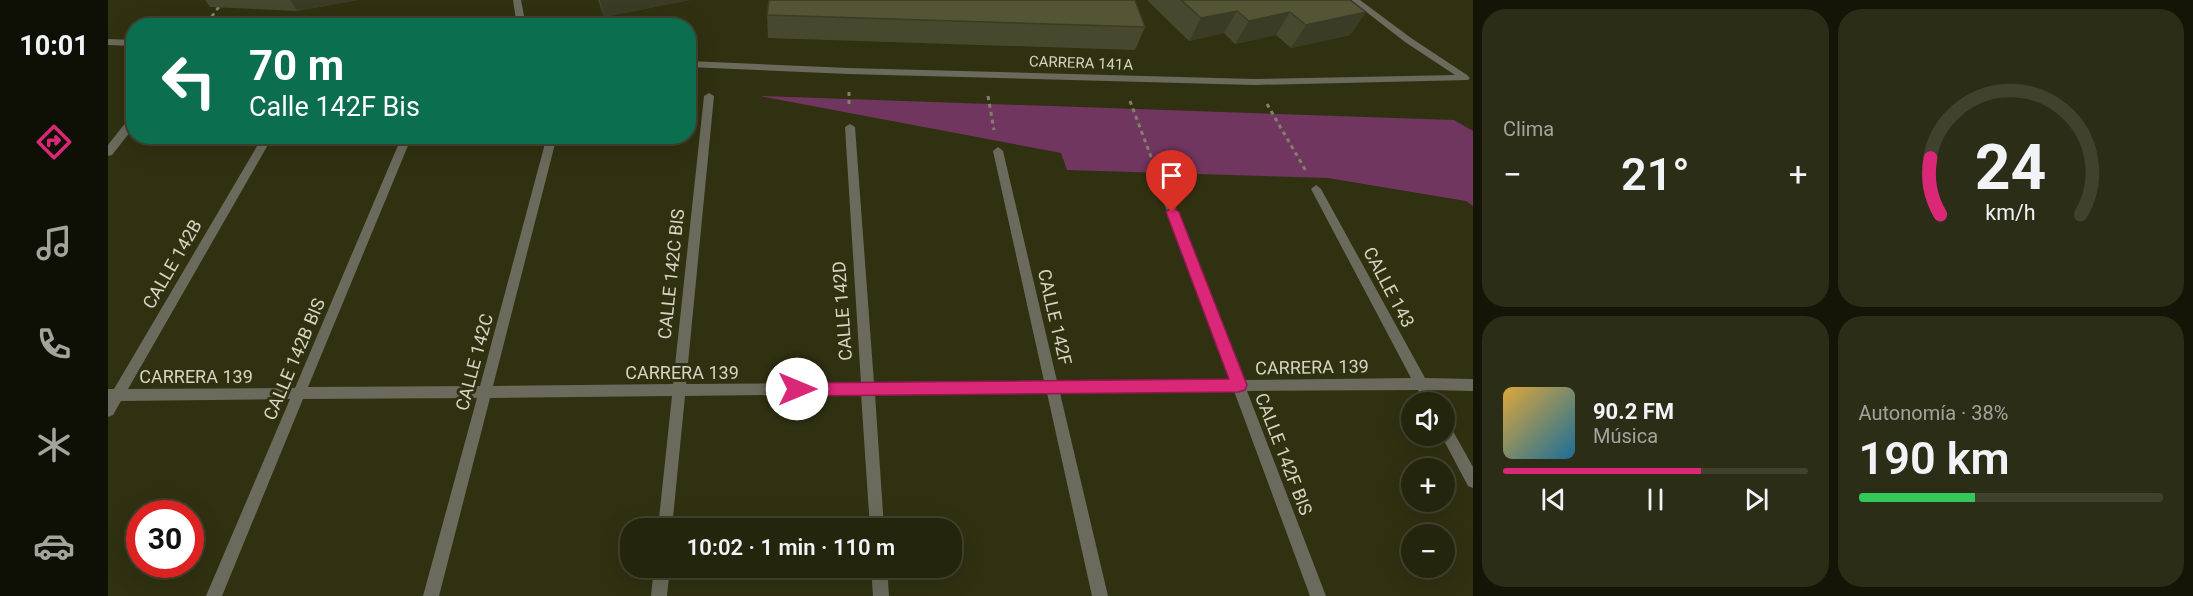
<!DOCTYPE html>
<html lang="es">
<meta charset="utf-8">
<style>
body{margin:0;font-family:Roboto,sans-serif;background:#2c2d16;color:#f1f3f6;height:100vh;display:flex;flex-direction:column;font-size:22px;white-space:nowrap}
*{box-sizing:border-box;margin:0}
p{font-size:20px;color:#a3a59d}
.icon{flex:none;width:33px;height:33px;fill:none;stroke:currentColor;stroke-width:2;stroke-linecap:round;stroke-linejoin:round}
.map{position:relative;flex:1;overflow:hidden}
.panel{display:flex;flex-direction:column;gap:9px;padding:9px;background:#141407;width:720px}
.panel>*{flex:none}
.hud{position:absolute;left:18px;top:18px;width:570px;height:126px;border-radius:24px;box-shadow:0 6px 24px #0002,0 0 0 2px #41422e;background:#0b6e4f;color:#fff;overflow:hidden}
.controls{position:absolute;left:1293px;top:392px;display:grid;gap:12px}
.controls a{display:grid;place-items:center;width:54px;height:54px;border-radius:50%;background:#24250d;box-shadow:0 6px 24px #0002,0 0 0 2px #41422e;font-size:30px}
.speed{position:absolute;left:18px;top:500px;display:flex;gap:12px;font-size:30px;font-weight:700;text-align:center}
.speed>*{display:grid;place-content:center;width:78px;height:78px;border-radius:50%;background:#24250d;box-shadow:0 6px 24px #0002,0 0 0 2px #41422e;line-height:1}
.speed .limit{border:9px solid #d22;background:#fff;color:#111}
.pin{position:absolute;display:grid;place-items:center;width:51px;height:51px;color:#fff;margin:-62px -26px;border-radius:50% 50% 50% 0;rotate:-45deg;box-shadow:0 0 6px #0007}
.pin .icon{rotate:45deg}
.me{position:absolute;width:66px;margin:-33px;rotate:90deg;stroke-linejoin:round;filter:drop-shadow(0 0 4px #0008)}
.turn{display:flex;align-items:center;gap:21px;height:126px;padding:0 24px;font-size:27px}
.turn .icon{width:78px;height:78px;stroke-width:2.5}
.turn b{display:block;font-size:42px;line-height:51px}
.big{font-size:45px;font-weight:600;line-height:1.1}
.panel .card{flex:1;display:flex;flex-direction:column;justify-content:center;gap:9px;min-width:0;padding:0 21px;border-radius:24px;background:#2c2d16}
.panel .dial{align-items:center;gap:0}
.dial svg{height:156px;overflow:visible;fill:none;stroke:#41422e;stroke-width:7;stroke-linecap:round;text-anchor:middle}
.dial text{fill:#f1f3f6;stroke:none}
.song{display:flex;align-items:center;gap:18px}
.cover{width:72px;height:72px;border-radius:9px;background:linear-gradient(135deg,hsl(40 70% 55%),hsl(200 70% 35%))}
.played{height:6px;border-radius:3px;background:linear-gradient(90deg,#db2777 65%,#41422e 65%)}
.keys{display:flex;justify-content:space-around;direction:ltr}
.heat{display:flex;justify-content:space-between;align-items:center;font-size:33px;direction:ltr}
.charge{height:9px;border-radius:4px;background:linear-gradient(90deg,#34c759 38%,#41422e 0)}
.panel .tiles{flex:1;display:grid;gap:9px;grid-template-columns:repeat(2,1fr)}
.trip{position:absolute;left:512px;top:518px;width:342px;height:60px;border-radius:24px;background:#24250d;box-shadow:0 6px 24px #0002,0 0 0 2px #41422e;font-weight:600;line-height:60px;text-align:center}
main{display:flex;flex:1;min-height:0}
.tab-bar{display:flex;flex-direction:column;width:108px;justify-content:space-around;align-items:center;background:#0e0f05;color:#a3a59d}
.tab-bar .icon{width:42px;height:42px}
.tab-bar .on{color:#db2777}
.tab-bar b{font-size:27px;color:#f1f3f6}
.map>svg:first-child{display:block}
.green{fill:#70365f}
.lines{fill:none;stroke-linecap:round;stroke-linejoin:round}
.path{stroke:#808167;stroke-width:3;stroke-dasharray:4 4;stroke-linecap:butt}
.minor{fill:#6a6b5c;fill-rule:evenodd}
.tertiary{fill:#6a6b5c;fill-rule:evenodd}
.wall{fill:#47492e}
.shaded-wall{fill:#3a3c25}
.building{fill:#535535;stroke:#3a3c25;stroke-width:1.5}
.route{fill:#db2777;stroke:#8e194d;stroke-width:1.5}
.labels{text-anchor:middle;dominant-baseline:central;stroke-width:6;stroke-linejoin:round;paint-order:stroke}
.far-street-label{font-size:15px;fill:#d4d6c3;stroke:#303111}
.street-label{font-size:18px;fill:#d4d6c3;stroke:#303111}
</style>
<main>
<nav class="tab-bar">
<b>10:01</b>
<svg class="icon on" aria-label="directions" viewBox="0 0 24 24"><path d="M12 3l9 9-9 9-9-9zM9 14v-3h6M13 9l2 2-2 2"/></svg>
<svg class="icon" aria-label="music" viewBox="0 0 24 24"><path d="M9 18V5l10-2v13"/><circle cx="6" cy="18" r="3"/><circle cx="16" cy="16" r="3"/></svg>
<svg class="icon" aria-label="phone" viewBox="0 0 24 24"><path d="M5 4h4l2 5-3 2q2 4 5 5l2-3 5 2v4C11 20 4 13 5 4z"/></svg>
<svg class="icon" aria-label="climate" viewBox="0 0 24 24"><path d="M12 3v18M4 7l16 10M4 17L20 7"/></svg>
<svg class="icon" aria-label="car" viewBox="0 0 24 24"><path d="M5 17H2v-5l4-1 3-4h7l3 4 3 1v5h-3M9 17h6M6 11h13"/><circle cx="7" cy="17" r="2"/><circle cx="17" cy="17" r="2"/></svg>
</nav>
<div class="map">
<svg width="1365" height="596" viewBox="0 0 1365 596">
<rect width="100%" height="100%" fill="#303111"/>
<polygon class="green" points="652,96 1346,120 1365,131 1365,206 1358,201 1220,178 959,170 953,153"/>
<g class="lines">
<g class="path">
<polyline points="99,23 116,0"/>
<polyline points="741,92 741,108"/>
<polyline points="880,96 886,130"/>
<polyline points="1022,101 1048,170"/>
<polyline points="1159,104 1198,171"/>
</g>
<g class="minor">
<polygon points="405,0 413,0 418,26 409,26"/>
<polygon points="601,93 606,96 578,384 753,383 737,127 742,124 747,127 766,383 936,381 885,151 890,147 895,151 949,381 1122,380 1051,190 1056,186 1061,190 1134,380 1303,378 1203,189 1208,185 1213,189 1317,378 1365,379 1365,391 1323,390 1330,402 1316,402 1310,390 1139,391 1218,596 1202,596 1126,391 952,393 1000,596 984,596 939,393 767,394 776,528 762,528 753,394 577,396 564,528 550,528 564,396 382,398 331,596 315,596 369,398 195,399 114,596 98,596 182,399 13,401 5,415 0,417 0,389 6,389 155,136 165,136 20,389 187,388 294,136 304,136 200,387 372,386 439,136 449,136 385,386 565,384 596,96"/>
<polygon points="26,116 26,127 4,155 0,156 0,145 22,117"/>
<polygon points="1336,422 1341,424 1365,467 1365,488 1360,486 1333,435 1336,435"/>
<polygon points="546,567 562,567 559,596 543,596"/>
<polygon points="763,567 779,567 781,596 765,596"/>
</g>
<g class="tertiary">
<polygon points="1243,0 1252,0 1303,38 1359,75 1362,78 1360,80 1146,85 740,74 580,67 580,61 740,68 1146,79 1347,75 1297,42"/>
<polygon points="0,39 26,40 26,46 0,45"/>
</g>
</g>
<g class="wall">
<polygon points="97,0 250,0 189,11 102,7"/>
<polygon points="490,0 582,0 496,17"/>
<polygon points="1039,0 1242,0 1258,12 1242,35 1183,48 1168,35 1127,44 1116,33 1081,41"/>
<polygon points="659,15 1037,27 1027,50 660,38"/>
</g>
<g class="shaded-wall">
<polygon points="182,0 250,0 189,11"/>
<polygon points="492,0 582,0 496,17"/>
<polygon points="1129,11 1116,33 1081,41 1093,18"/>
<polygon points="1182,12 1168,35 1127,44 1141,21"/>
<polygon points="1258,12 1242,35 1183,48 1198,25"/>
</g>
<g class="building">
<polygon points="661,0 1027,0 1037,27 659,15"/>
<polygon points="1073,0 1242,0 1258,12 1198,25 1182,12 1141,21 1129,11 1093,18"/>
</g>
<polygon class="route" points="1064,207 1071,212 1139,385 1137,390 1131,392 689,396 683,394 681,389 683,385 689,383 1121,379 1058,212"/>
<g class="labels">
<g class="far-street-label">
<text transform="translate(973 63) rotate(2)">CARRERA 141A</text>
</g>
<g class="street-label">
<text transform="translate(64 264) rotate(-60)">CALLE 142B</text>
<text transform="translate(563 274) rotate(-84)">CALLE 142C BIS</text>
<text transform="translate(1281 287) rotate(62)">CALLE 143</text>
<text transform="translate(734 311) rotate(-94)">CALLE 142D</text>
<text transform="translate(947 317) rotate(77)">CALLE 142F</text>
<text transform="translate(186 359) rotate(-67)">CALLE 142B BIS</text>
<text transform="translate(366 362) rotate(-75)">CALLE 142C</text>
<text transform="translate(1204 367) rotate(-1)">CARRERA 139</text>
<text x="574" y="372">CARRERA 139</text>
<text x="88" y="376">CARRERA 139</text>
<text transform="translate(1176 454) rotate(69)">CALLE 142F BIS</text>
</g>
</g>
</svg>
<div class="controls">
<a><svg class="icon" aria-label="sound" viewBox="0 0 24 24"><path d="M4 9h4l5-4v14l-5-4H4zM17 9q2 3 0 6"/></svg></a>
<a>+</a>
<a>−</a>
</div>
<div class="speed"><div class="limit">30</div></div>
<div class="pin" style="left:1064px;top:212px;background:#d93025"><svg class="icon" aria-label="arrive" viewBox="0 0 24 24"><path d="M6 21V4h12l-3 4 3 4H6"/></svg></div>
<svg class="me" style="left:689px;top:389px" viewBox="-20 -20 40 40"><circle r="19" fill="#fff"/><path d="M0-13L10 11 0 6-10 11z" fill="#db2777"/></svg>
<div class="trip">10:02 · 1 min · 110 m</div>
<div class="hud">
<div class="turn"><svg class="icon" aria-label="left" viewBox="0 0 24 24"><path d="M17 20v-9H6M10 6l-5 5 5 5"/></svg><div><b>70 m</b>Calle 142F Bis</div></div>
</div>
</div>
<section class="panel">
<div class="tiles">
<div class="card"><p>Clima</p>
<div class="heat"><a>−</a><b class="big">21°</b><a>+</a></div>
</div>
<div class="card dial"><svg viewBox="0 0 100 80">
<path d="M14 69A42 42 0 1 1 86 69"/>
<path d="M14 69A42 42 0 0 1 9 40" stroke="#db2777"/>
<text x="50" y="56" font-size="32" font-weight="700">24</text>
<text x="50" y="72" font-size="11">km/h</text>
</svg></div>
<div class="card">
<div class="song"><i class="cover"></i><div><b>90.2 FM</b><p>Música</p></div></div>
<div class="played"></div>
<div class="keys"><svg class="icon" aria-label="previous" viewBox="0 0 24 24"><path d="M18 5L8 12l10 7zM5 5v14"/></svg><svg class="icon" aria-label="pause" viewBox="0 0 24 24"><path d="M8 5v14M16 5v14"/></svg><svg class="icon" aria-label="next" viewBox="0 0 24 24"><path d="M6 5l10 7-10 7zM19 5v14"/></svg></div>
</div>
<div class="card"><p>Autonomía · 38%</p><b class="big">190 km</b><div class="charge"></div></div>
</div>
</section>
</main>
